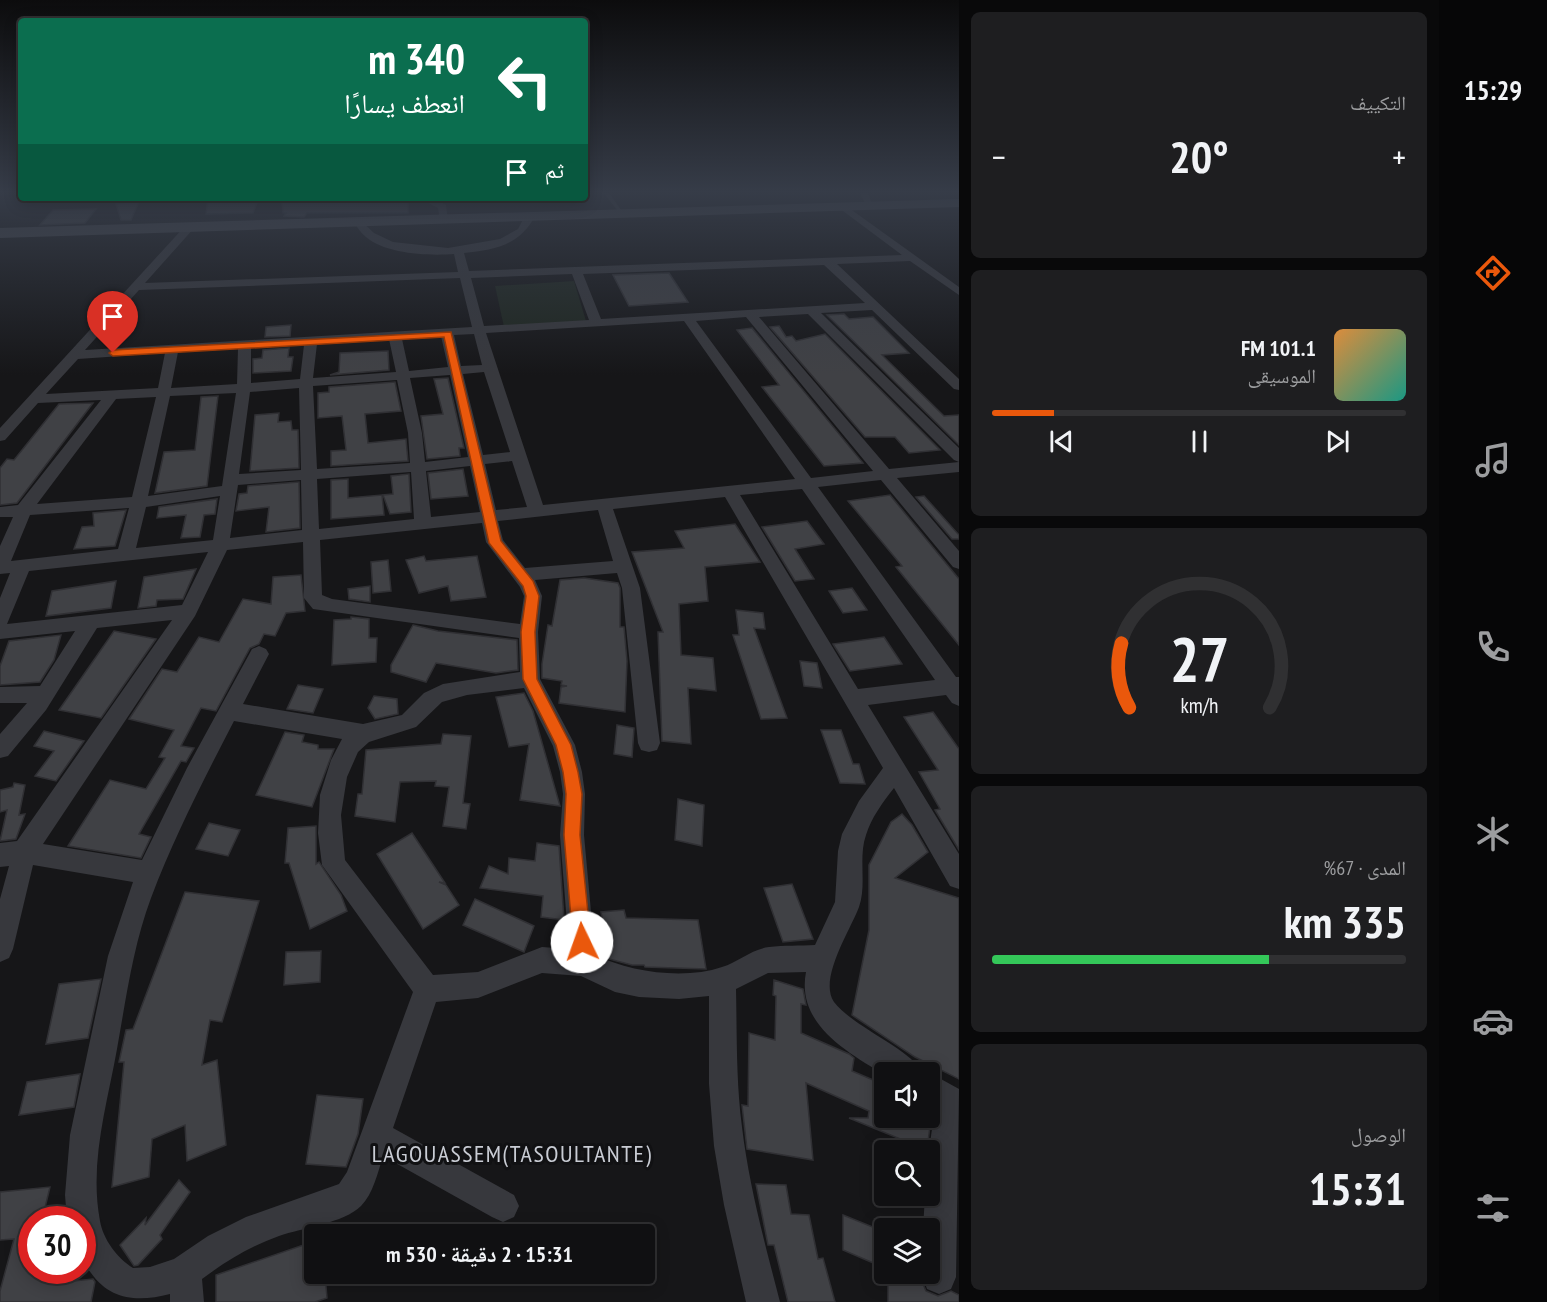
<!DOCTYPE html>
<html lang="ar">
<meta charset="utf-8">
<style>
body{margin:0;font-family:"PT Sans Narrow","Noto Naskh Arabic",sans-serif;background:#1e1e20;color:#f1f3f6;direction:rtl;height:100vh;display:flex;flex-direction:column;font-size:22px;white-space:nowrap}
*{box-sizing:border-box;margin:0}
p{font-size:20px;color:#9c9d9f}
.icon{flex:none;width:33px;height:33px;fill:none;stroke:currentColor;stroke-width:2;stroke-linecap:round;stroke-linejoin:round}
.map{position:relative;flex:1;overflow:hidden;direction:ltr}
.drawer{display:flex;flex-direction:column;gap:12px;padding:12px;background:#09090a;width:480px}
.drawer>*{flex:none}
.banner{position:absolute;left:18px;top:18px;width:570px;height:183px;border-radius:6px;box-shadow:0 3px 15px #0003,0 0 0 2px #303032;direction:rtl;background:#0b6e4f;color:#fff;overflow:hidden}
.tools{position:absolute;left:874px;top:1062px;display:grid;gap:12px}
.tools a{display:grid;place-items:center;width:66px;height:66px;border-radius:6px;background:#101012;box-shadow:0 3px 15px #0003,0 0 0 2px #303032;font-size:30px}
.speed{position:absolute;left:18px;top:1206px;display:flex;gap:12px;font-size:30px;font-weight:700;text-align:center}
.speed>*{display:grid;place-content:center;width:78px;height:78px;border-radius:50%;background:#101012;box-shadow:0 3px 15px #0003,0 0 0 2px #303032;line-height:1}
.speed .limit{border:9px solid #d22;background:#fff;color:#111}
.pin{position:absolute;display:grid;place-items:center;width:51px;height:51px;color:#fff;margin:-62px -26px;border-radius:50% 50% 50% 0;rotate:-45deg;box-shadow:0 0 6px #0007}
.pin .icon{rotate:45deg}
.me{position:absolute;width:66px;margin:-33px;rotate:357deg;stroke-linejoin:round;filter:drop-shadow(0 0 4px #0008)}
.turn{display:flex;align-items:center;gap:21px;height:126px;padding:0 24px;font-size:27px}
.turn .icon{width:78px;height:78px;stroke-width:2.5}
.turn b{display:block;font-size:42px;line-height:51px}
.then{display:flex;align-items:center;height:57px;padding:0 24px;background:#0003;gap:12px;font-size:22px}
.big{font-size:45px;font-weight:700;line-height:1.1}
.drawer .card{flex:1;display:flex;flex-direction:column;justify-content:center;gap:9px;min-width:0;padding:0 21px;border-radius:9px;background:#1e1e20}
.drawer .dial{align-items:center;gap:0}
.dial svg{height:156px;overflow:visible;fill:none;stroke:#303032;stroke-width:7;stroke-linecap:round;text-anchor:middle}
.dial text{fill:#f1f3f6;stroke:none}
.song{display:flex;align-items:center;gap:18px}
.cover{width:72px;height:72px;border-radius:9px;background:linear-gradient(135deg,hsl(30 70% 55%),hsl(170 70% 35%))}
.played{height:6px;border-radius:3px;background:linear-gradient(90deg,#ea580c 15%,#303032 15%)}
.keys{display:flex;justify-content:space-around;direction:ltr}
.heat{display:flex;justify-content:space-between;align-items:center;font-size:33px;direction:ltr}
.charge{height:9px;border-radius:4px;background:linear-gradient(90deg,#34c759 67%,#303032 0)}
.trip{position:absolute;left:304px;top:1224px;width:351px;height:60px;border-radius:6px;background:#101012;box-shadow:0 3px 15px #0003,0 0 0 2px #303032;font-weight:700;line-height:60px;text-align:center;direction:rtl}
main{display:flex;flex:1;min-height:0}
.menu{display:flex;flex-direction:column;width:108px;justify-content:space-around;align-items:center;background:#060607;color:#9c9d9f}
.menu .icon{width:42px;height:42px}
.menu .current{color:#ea580c}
.menu b{font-size:27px;color:#f1f3f6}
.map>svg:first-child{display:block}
.green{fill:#1e261f}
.building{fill:#404145;stroke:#303034;stroke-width:1.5}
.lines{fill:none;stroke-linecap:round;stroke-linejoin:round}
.lane{fill:#37383d;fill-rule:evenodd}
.street{fill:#37383d;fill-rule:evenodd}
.secondary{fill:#45474d;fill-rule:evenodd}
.route{fill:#ea580c;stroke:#983908;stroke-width:1.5}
.labels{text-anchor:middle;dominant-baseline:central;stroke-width:6;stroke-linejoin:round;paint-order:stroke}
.near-quarter-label{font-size:24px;letter-spacing:1.5px;fill:#c9ccd4;stroke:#111113}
</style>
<main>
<nav class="menu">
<b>15:29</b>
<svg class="icon current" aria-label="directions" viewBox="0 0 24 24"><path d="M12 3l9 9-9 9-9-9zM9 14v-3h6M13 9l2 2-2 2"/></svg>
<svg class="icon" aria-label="music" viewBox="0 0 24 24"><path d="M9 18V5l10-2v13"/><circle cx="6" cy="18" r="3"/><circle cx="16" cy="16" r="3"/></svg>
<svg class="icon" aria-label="phone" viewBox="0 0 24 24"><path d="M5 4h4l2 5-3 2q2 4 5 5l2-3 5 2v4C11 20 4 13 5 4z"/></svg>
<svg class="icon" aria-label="climate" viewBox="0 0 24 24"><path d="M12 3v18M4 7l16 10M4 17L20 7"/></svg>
<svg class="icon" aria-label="car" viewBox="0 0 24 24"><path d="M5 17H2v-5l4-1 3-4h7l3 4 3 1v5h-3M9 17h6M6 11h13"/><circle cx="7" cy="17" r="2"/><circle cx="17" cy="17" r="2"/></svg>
<svg class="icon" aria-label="filters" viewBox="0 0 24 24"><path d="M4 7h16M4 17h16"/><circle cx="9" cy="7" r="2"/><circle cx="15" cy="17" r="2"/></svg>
</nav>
<section class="drawer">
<div class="card"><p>التكييف</p>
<div class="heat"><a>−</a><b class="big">20°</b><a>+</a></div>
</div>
<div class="card">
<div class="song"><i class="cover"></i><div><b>101.1 FM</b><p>الموسيقى</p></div></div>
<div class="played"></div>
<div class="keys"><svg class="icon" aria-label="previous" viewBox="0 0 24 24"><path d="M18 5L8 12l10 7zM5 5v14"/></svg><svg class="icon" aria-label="pause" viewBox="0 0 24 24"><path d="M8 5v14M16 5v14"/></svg><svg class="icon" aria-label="next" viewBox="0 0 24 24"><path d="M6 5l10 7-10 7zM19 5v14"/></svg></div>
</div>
<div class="card dial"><svg viewBox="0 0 100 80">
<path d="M14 69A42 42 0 1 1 86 69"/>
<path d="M14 69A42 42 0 0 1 10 36" stroke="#ea580c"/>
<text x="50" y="56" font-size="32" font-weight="700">27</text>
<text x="50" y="72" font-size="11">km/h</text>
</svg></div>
<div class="card"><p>المدى · 67%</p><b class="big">335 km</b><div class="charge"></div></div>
<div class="card"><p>الوصول</p><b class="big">15:31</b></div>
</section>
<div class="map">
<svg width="959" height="1302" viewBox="0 0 959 1302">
<rect width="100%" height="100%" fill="#161618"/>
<polygon class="green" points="574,281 586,321 504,327 495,286"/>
<g class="building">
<polygon points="259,198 253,213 206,214 208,199"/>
<polygon points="341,198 408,198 408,213 307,213 304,217 284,216 286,213 283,213 282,201"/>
<polygon points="140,199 131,220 121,220 116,204"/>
<polygon points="96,209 85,223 40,225 53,210"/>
<polygon points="669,273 688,302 629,306 613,275"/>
<polygon points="844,314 849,319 873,317 909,353 882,355 944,416 959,415 959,445 827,315"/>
<polygon points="291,325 290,336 265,337 266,327"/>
<polygon points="779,326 786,337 792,336 796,341 825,334 940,450 909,453 895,437 865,437 770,327"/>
<polygon points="752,328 863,463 824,466 762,387 779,385 737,330"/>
<polygon points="289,348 288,357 293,357 291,371 253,373 253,359 262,358 263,350"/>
<polygon points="388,351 389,370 330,375 339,372 340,353"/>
<polygon points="448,378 464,448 459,448 460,456 427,459 421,416 443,414 434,379"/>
<polygon points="395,382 401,411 365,414 368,443 406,439 408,461 331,466 331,451 346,450 342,416 318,418 318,393 329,392 329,387"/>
<polygon points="218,396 207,486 155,493 164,452 195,450 201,397"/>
<polygon points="93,403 17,503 0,505 0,468 7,459 14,460 59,404"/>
<polygon points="279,413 278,422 291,421 292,430 298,430 299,468 250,471 255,415"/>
<polygon points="463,469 468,496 431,499 428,473"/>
<polygon points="409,474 411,512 390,514 383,495 393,494 391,476"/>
<polygon points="348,479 348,498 382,495 384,515 331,519 331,480"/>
<polygon points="299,482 300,528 266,532 269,507 236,511 239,494 247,493 248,486"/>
<polygon points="890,495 959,579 959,645 896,567 902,566 848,501"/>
<polygon points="924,496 959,535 959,539 952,539 916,497"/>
<polygon points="217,499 215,514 204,515 200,537 181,538 186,515 157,518 159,507"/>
<polygon points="126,510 115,546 74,549 82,527 94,526 93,513"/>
<polygon points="807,521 824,544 795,549 814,579 795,581 762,527"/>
<polygon points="735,524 760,562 705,567 708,601 679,604 681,655 713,658 716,691 688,688 691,744 662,741 658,632 663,632 632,552 684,548 675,531"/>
<polygon points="424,556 426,561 477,556 486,597 451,601 448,586 419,593 406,560"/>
<polygon points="388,560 391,591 373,593 371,562"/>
<polygon points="196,569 183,599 157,600 156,606 138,608 144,577"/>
<polygon points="301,575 305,611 286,613 275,636 264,634 259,644 250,648 216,711 201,708 181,746 194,748 186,762 181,761 139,834 151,837 141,858 68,846 110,780 146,789 165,758 159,757 174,730 129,719 162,669 177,672 199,637 219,642 243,599 271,604 273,577"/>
<polygon points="584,578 618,583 620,588 620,627 624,627 627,661 625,712 559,703 561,687 567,686 561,685 562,681 542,678 542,664 548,625 552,626 560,580"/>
<polygon points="116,581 111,608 46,616 52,591"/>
<polygon points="370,586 370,602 349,599 348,589"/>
<polygon points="852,588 867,610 843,613 829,591"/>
<polygon points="736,610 763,613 765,629 754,628 787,718 761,719 733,635 739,635"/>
<polygon points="351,617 369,619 369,638 377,638 376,662 332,665 334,620 351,619"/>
<polygon points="413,625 438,631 517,640 518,670 496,673 436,663 426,682 391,672 391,665"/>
<polygon points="114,631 156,639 101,718 59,710"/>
<polygon points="61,635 54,660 40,682 0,685 0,666 9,641"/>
<polygon points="884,637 902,664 850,671 833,644"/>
<polygon points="800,661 817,663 822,688 804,686"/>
<polygon points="298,685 323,689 313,713 287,709"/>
<polygon points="524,693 533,711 560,806 520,800 529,744 509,747 496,697"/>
<polygon points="374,696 397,699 398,714 375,719 368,708"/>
<polygon points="933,712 959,749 959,850 935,810 940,809 919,772 938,770 904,717"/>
<polygon points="617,725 634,728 632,757 614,754"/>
<polygon points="821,730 841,730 853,764 859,764 865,784 840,783"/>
<polygon points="44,731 84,741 56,781 35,776 54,751 34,746"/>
<polygon points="285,732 304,735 302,742 318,745 318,749 334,749 312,807 256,795"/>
<polygon points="443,734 471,736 463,803 470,804 466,829 443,826 449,787 435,786 436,781 400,782 395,822 355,816 358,794 362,794 366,750 441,744"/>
<polygon points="14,783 25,785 19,815 25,814 16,839 0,841 7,810 0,812 0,790 13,787"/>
<polygon points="678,799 704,805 702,846 675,840"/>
<polygon points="902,814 912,825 928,852 895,878 959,898 959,1079 915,1057 852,1015 869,930 869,865 891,822"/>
<polygon points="209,823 240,830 228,856 196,849"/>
<polygon points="316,826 316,864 319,862 341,895 347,911 310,929 289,863 285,863 288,828"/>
<polygon points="412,833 445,883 439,882 446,885 459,905 423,929 377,854"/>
<polygon points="537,843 559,846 564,920 541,917 543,896 480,888 489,866 508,874 509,858 535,861"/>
<polygon points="792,884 813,939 783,942 764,888"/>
<polygon points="185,892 259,901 222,1022 210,1020 202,1065 217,1060 226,1145 187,1161 185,1125 152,1139 149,1177 112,1187 124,1062 119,1062 126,1030 133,1029"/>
<polygon points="475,899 534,926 524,952 463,925"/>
<polygon points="624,910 626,918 698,920 706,969 645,967 644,965 632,965 609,959 601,912"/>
<polygon points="321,951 320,982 284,985 286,952"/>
<polygon points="101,979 88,1038 46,1044 59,984"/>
<polygon points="774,980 803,989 806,1005 801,1004 801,1033 849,1054 854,1058 852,1071 885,1085 885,1118 931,1118 927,1150 849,1118 868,1118 869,1111 806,1083 813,1160 747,1149 742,1105 748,1106 749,1033 775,1040 776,996 773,995"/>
<polygon points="80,1074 74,1107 19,1115 27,1082"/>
<polygon points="317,1095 363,1099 358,1134 346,1167 306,1164"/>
<polygon points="179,1180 190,1192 160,1235 162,1239 138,1265 134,1266 120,1245 146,1218 145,1225"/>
<polygon points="756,1184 786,1185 791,1214 809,1215 818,1259 823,1258 835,1302 788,1302 774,1245 768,1245"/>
<polygon points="50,1187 42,1220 32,1220 32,1270 76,1270 74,1281 93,1279 95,1282 91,1302 0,1302 0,1291 14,1239 0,1240 0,1192"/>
<polygon points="843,1215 885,1232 885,1268 843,1250"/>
<polygon points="315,1241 315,1274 325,1274 327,1298 315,1302 216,1302 216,1275"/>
<polygon points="888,1274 909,1274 921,1279 926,1291 938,1296 951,1291 959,1295 959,1302 888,1302"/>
</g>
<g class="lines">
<polygon class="lane" points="604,193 609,193 624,214 620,214"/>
<g class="street">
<polygon points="860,193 868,193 873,207 867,207"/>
<polygon points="419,198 432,198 446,205 448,221 440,221 438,208"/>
<path d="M842 203 959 287V295L910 261 837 264 959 379V390L954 389 872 310 821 313 959 448V462L954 460 808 314 759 317 889 469 959 462V472L897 478 959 551V569L953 567 881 480 818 487 956 677H959V706L952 703 946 695 868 705 959 854V889L950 886 894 788C883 802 871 818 866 835 858 858 867 884 859 907 851 929 818 979 834 1002 853 1027 914 1051 921 1072H885V1075C847 1052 796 1024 806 972L768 973 736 989C737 1035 736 1081 742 1127 749 1186 765 1244 780 1302H746L724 1205 714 1146 709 1084V996L679 999 639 997 615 992 581 976 542 973 478 998 436 1002 393 1128 514 1195 519 1206 514 1217 503 1222 492 1217 383 1156C378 1172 373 1194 361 1206 344 1223 302 1228 279 1236 251 1246 226 1261 202 1279L204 1302H170V1294C139 1302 111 1301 91 1273 89 1270 84 1266 83 1262 79 1251 82 1232 82 1220H67L65 1195 70 1135 108 956 133 882 33 865 13 949 9 958 0 962V899L9 866 0 867V843L17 841 172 620 97 628 46 710 8 756 0 758V734L27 703H0V687L40 686 75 631 0 639V598L10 573 0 574V546L13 517H0V507L18 505 101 400 38 403 5 440 0 441V428L186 225 195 227 145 283 458 272 454 254C428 256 386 254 366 237 361 233 357 227 354 222L359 219 374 233 393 242 448 248 500 239 518 229 526 214H534L535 216C520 245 495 250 464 253L469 271 902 255 839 208V204ZM824 265 865 303 601 319 583 274ZM572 274 589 320 484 326 471 278ZM460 278 472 327 85 350 139 290ZM746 317 873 471 811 478 696 321ZM684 321 795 479 543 505 486 333ZM474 334 482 365 461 366 454 335ZM441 336 448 367 409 371 402 339ZM389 339 396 372 313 378 317 344ZM304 345 300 379 251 383V348ZM238 349 237 384 171 388 178 352ZM165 353 158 388 46 394 78 359ZM484 372 510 452 483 455 463 374ZM450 375 468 457 425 462 422 433 410 378ZM397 380 408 433 410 463 317 469 313 386ZM299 388 301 470 239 474 250 392ZM236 393 222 486 148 496 170 396ZM156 397 132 497 37 504 116 399ZM512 461 527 507 496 510 485 464ZM470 466 480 512 431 517 426 471ZM411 472 414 519 319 529 317 479ZM301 480 302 530 230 538 238 485ZM802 489 935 680 858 689 740 495ZM220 496 213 540 136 548 146 507ZM725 497 883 768 859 801 842 834 838 851 835 902 815 945C800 946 784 945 769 947 752 949 738 962 722 967 684 980 630 972 595 955L584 835 585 794 582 772 575 745 540 679 538 632 542 596 535 580 617 573 622 588 638 743 641 750 649 752 657 750 660 743 640 588 613 509ZM129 508 118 549 11 561 30 515ZM598 510 613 561 525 568 503 540 498 521ZM482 523 486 542 520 587 524 596 520 624 332 599 322 595 320 540ZM303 542 304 598 313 609 519 638 520 672 443 684 424 693 402 715 363 724 243 704 269 654 266 649 259 646 252 649 187 768 142 860 43 844 195 616 227 550ZM208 552 182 605 7 624 29 571ZM524 688 553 746 560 772 563 794 560 835 569 949 542 947 478 972 433 975 345 860 341 815 347 777 358 752 369 742 416 727 442 702 467 695ZM234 721 342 739 331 760 320 795 318 833 322 865 413 992 347 1172 339 1184 246 1217 208 1236 174 1259 150 1267 133 1268C117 1258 103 1239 100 1221 89 1163 107 1105 117 1049 126 999 133 946 151 898 174 837 204 779 234 721Z"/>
<polygon points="930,1073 959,1089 956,1277 951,1289 939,1294 927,1289 922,1274 930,1274 930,1228 923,1228 925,1196 930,1196 929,1150 935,1108 930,1105"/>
</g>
<polygon class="secondary" points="959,199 959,207 0,238 0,228"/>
</g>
<linearGradient id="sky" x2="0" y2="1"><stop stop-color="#0c0c0d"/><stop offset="0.51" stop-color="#363c48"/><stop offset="1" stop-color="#363c48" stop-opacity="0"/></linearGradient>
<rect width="959" height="375" fill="url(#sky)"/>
<polygon class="route" points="451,332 501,541 533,581 539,596 535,632 537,679 571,745 578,772 582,794 580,835 591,942 588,949 582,951 575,949 573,942 564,835 566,794 563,772 556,745 523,679 521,632 526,596 523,586 489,543 444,337 113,356 109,353 113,350"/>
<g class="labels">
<g class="near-quarter-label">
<text x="512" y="1153">LAGOUASSEM(TASOULTANTE)</text>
</g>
</g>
</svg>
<div class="tools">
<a><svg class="icon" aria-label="sound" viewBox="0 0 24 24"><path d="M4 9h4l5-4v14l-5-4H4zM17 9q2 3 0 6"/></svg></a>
<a><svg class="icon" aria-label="search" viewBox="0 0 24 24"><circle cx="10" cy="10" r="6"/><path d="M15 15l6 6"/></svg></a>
<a><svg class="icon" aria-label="layers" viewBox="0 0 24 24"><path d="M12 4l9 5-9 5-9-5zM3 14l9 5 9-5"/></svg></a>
</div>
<div class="speed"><div class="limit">30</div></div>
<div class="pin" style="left:113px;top:353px;background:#d93025"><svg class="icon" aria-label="arrive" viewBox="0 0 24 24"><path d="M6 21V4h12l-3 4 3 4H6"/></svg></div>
<svg class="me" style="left:582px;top:942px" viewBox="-20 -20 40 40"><circle r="19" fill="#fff"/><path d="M0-13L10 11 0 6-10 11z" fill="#ea580c"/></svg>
<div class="trip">15:31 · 2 دقيقة · 530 m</div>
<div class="banner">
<div class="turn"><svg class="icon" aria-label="left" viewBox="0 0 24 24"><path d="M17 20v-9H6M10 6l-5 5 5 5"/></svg><div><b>340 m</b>انعطف يسارًا</div></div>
<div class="then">ثم<svg class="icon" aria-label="arrive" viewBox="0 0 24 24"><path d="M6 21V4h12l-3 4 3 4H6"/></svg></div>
</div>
</div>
</main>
